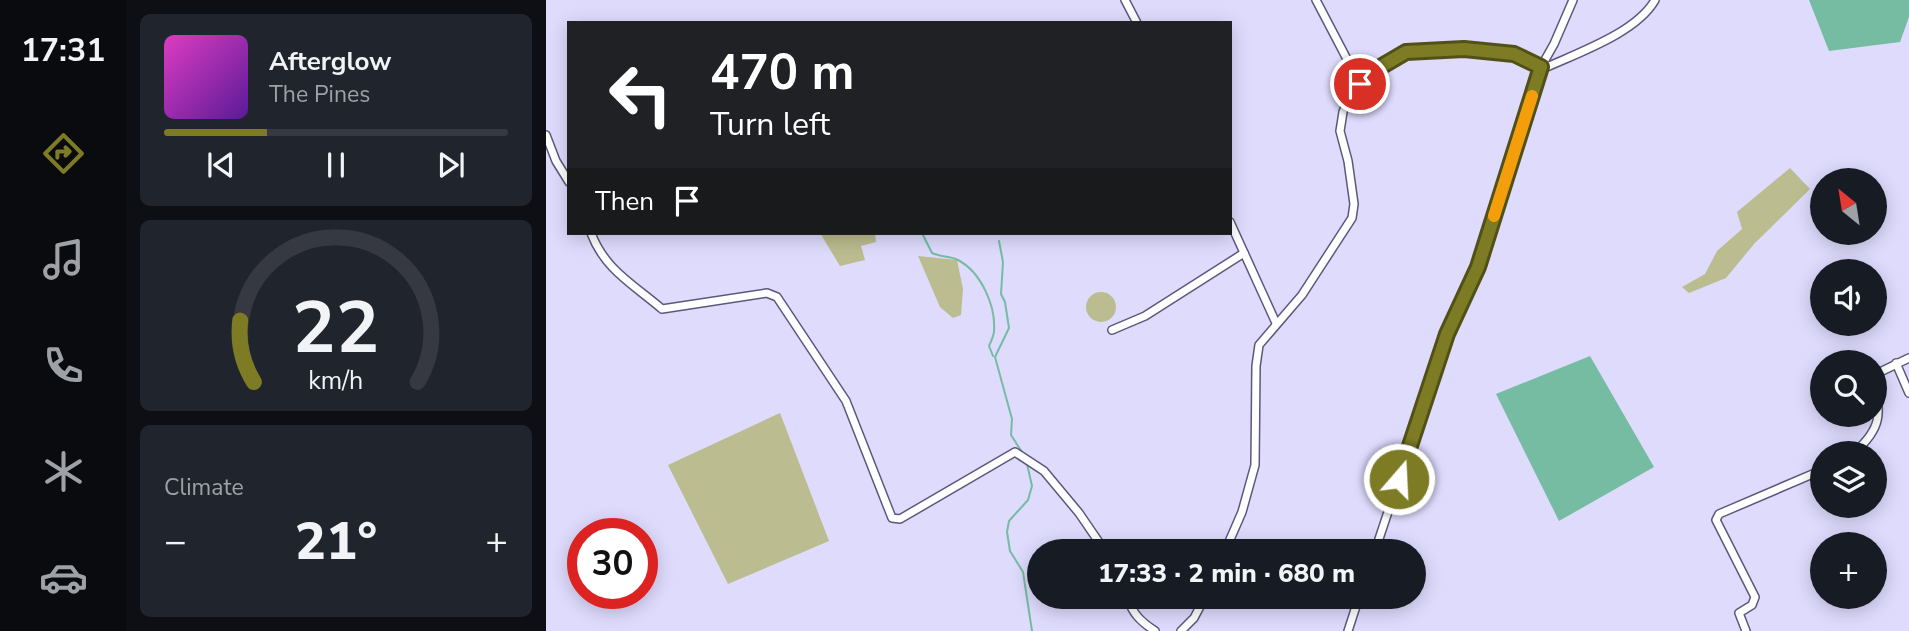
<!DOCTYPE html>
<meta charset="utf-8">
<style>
body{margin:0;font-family:"Nunito Sans",sans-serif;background:#20242c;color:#f1f3f6;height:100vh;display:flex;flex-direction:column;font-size:26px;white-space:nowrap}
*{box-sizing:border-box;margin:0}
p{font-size:23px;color:#9ea1a6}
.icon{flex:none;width:38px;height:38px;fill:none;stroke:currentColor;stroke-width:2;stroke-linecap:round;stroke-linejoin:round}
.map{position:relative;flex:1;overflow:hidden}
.side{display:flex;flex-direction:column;gap:14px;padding:14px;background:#0d0f14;width:420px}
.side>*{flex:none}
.banner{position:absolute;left:21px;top:21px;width:665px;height:214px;border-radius:0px;box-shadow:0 4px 18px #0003;background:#202124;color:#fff;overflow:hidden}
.needle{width:46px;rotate:330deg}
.tools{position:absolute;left:1264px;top:168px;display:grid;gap:14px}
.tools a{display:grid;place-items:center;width:77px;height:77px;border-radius:50%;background:#171b24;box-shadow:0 4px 18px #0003;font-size:35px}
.speed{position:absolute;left:21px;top:518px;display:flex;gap:14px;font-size:35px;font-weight:700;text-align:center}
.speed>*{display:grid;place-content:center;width:91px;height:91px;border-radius:50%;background:#171b24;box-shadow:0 4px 18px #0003;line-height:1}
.speed .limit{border:10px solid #d22;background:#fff;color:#111}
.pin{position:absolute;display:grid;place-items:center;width:60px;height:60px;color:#fff;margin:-30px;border:4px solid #fff;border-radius:50%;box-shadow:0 2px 7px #0007}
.me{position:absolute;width:77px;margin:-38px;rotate:19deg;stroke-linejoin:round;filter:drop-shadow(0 0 5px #0008)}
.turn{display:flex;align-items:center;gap:24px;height:147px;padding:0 28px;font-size:32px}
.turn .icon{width:91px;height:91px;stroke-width:2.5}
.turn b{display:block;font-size:49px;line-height:60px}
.then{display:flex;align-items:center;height:66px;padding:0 28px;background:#0003;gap:14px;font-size:26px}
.big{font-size:52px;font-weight:800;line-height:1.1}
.side .widget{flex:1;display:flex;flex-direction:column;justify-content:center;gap:10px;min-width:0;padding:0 24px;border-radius:10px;background:#20242c}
.side .dial{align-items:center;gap:0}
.dial svg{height:182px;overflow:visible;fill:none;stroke:#363941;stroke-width:7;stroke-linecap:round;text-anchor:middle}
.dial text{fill:#f1f3f6;stroke:none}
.song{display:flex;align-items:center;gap:21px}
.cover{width:84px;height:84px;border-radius:10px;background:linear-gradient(135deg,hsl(310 70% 55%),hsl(270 70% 35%))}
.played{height:7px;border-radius:4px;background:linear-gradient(90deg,#7d7c24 30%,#363941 30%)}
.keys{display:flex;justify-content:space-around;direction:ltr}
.heat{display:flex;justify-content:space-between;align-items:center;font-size:38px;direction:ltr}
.trip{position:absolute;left:481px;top:539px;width:399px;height:70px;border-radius:35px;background:#171b24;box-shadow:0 4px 18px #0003;font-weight:800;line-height:70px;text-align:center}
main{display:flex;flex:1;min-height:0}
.tab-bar{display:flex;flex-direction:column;width:126px;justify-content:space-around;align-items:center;background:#090b0e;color:#9ea1a6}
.tab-bar .icon{width:49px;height:49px}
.tab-bar .current{color:#7d7c24}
.tab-bar b{font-size:32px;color:#f1f3f6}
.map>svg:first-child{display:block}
.green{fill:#bbbc8f}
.water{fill:#76bca2}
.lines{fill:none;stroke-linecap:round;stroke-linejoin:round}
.stream{stroke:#76bca2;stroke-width:2}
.street-casing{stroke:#5c587c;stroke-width:10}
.street{stroke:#fff;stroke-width:7}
.route-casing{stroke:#515117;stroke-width:18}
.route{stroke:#7d7c24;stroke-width:12}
.slow{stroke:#f59e0b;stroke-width:12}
</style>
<main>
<nav class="tab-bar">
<b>17:31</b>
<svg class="icon current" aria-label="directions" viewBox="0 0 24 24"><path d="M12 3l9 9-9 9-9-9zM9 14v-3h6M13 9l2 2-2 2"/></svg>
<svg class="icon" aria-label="music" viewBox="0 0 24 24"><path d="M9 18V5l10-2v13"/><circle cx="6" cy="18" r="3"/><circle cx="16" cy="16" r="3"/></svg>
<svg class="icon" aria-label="phone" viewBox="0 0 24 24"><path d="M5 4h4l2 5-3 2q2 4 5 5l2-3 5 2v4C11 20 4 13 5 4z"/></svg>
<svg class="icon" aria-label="climate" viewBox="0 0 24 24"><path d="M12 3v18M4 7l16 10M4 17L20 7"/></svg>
<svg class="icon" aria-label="car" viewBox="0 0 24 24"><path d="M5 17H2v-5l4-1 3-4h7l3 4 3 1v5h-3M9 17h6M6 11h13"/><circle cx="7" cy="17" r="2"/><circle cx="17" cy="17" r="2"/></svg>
</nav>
<section class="side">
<div class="widget">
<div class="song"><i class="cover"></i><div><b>Afterglow</b><p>The Pines</p></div></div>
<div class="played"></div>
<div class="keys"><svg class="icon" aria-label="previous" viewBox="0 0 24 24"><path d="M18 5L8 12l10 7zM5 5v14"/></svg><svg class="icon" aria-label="pause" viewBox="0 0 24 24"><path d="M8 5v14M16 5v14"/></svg><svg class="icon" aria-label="next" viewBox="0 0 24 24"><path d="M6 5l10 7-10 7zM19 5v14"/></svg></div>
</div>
<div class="widget dial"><svg viewBox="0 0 100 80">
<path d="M14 69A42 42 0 1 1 86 69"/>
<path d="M14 69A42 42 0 0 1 8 42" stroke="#7d7c24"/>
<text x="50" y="56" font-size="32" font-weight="700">22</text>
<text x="50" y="72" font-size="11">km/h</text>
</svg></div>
<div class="widget"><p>Climate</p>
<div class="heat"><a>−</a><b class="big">21°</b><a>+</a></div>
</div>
</section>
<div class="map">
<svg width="1363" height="631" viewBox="0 0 1363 631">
<rect width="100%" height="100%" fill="#dedbfd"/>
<g class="green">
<polygon points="1244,168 1264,189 1208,244 1180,278 1143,293 1136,287 1159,274 1171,251 1196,229 1191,212"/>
<polygon points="274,233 329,233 330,242 315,246 319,260 294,266"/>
<polygon points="372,256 411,260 417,289 415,315 407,318 394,307"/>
<circle cx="555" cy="307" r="15"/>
<polygon points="234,413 283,541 182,584 122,465"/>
</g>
<g class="water">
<polygon points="1263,0 1363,0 1363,17 1354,42 1283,51"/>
<polygon points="1044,356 1108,467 1013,521 950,394"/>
</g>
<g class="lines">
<g class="stream">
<path d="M376 233 386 253C394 257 404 256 412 260 435 272 450 306 448 331 448 336 445 341 443 346L447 356"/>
<polyline points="453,241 457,262 455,294 459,302 463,328 449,357 466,419 465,435 476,452"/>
<polyline points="481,464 486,486 482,500 463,521 461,532 464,551 477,572 486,631"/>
</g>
<defs>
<g id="street">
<polyline points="579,0 591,23"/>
<polyline points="770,0 814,84"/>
<polyline points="0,135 10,161 23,182"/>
<polyline points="684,222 730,323"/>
<path d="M45 233C59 270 87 284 116 309L221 293 231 297 300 401 346 518 354 519 469 452 498 471 533 513 559 551"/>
<polyline points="566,330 599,316 698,253"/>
<polyline points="1350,363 1363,393"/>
<polyline points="1328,375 1363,358"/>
<path d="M1308 453C1336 428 1335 415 1328 380"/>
<polyline points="679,551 696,512 709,465 710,366 713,345 756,295 806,218 808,204 802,161 794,131 797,112 805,91 831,69 860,53 918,49 968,54 995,67 1008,44 1027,0"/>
<path d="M829 551 901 334 932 267 995 67H1001C1034 52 1091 32 1109 0"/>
<path d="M581 597C587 614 594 621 609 631"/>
<polyline points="635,631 648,618 659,597"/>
<polyline points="802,631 813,597"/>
<polyline points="1200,631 1193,613 1206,605 1209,597 1170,520 1173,514 1276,470"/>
</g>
</defs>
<use href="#street" class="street-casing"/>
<use href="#street" class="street"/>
</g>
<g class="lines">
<defs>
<polyline id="route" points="814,84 831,69 860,52 918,49 968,54 995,67 932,267 901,334 853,479"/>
</defs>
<use href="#route" class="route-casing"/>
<use href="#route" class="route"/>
<polyline class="slow" points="948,216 986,96"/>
</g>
</svg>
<div class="tools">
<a><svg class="needle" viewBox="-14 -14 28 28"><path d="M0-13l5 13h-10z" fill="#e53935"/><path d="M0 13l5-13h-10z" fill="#9ea1a6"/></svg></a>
<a><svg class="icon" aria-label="sound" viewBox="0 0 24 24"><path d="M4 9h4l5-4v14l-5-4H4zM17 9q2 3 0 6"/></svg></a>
<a><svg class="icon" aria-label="search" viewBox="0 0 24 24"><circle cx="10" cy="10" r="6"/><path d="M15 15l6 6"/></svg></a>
<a><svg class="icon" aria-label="layers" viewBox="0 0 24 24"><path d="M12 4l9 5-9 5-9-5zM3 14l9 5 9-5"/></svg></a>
<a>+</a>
</div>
<div class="speed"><div class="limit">30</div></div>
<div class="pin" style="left:814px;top:84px;background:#d93025"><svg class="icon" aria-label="arrive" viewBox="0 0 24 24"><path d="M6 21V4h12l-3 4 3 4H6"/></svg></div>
<svg class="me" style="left:853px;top:479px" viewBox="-20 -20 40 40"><circle r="17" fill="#7d7c24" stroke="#fff" stroke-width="3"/><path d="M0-11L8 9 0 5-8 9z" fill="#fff"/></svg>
<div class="trip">17:33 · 2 min · 680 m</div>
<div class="banner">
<div class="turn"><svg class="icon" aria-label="left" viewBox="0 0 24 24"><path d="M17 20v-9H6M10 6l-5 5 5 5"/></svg><div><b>470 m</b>Turn left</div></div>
<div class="then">Then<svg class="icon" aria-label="arrive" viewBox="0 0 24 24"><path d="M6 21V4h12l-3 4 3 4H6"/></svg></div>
</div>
</div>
</main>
